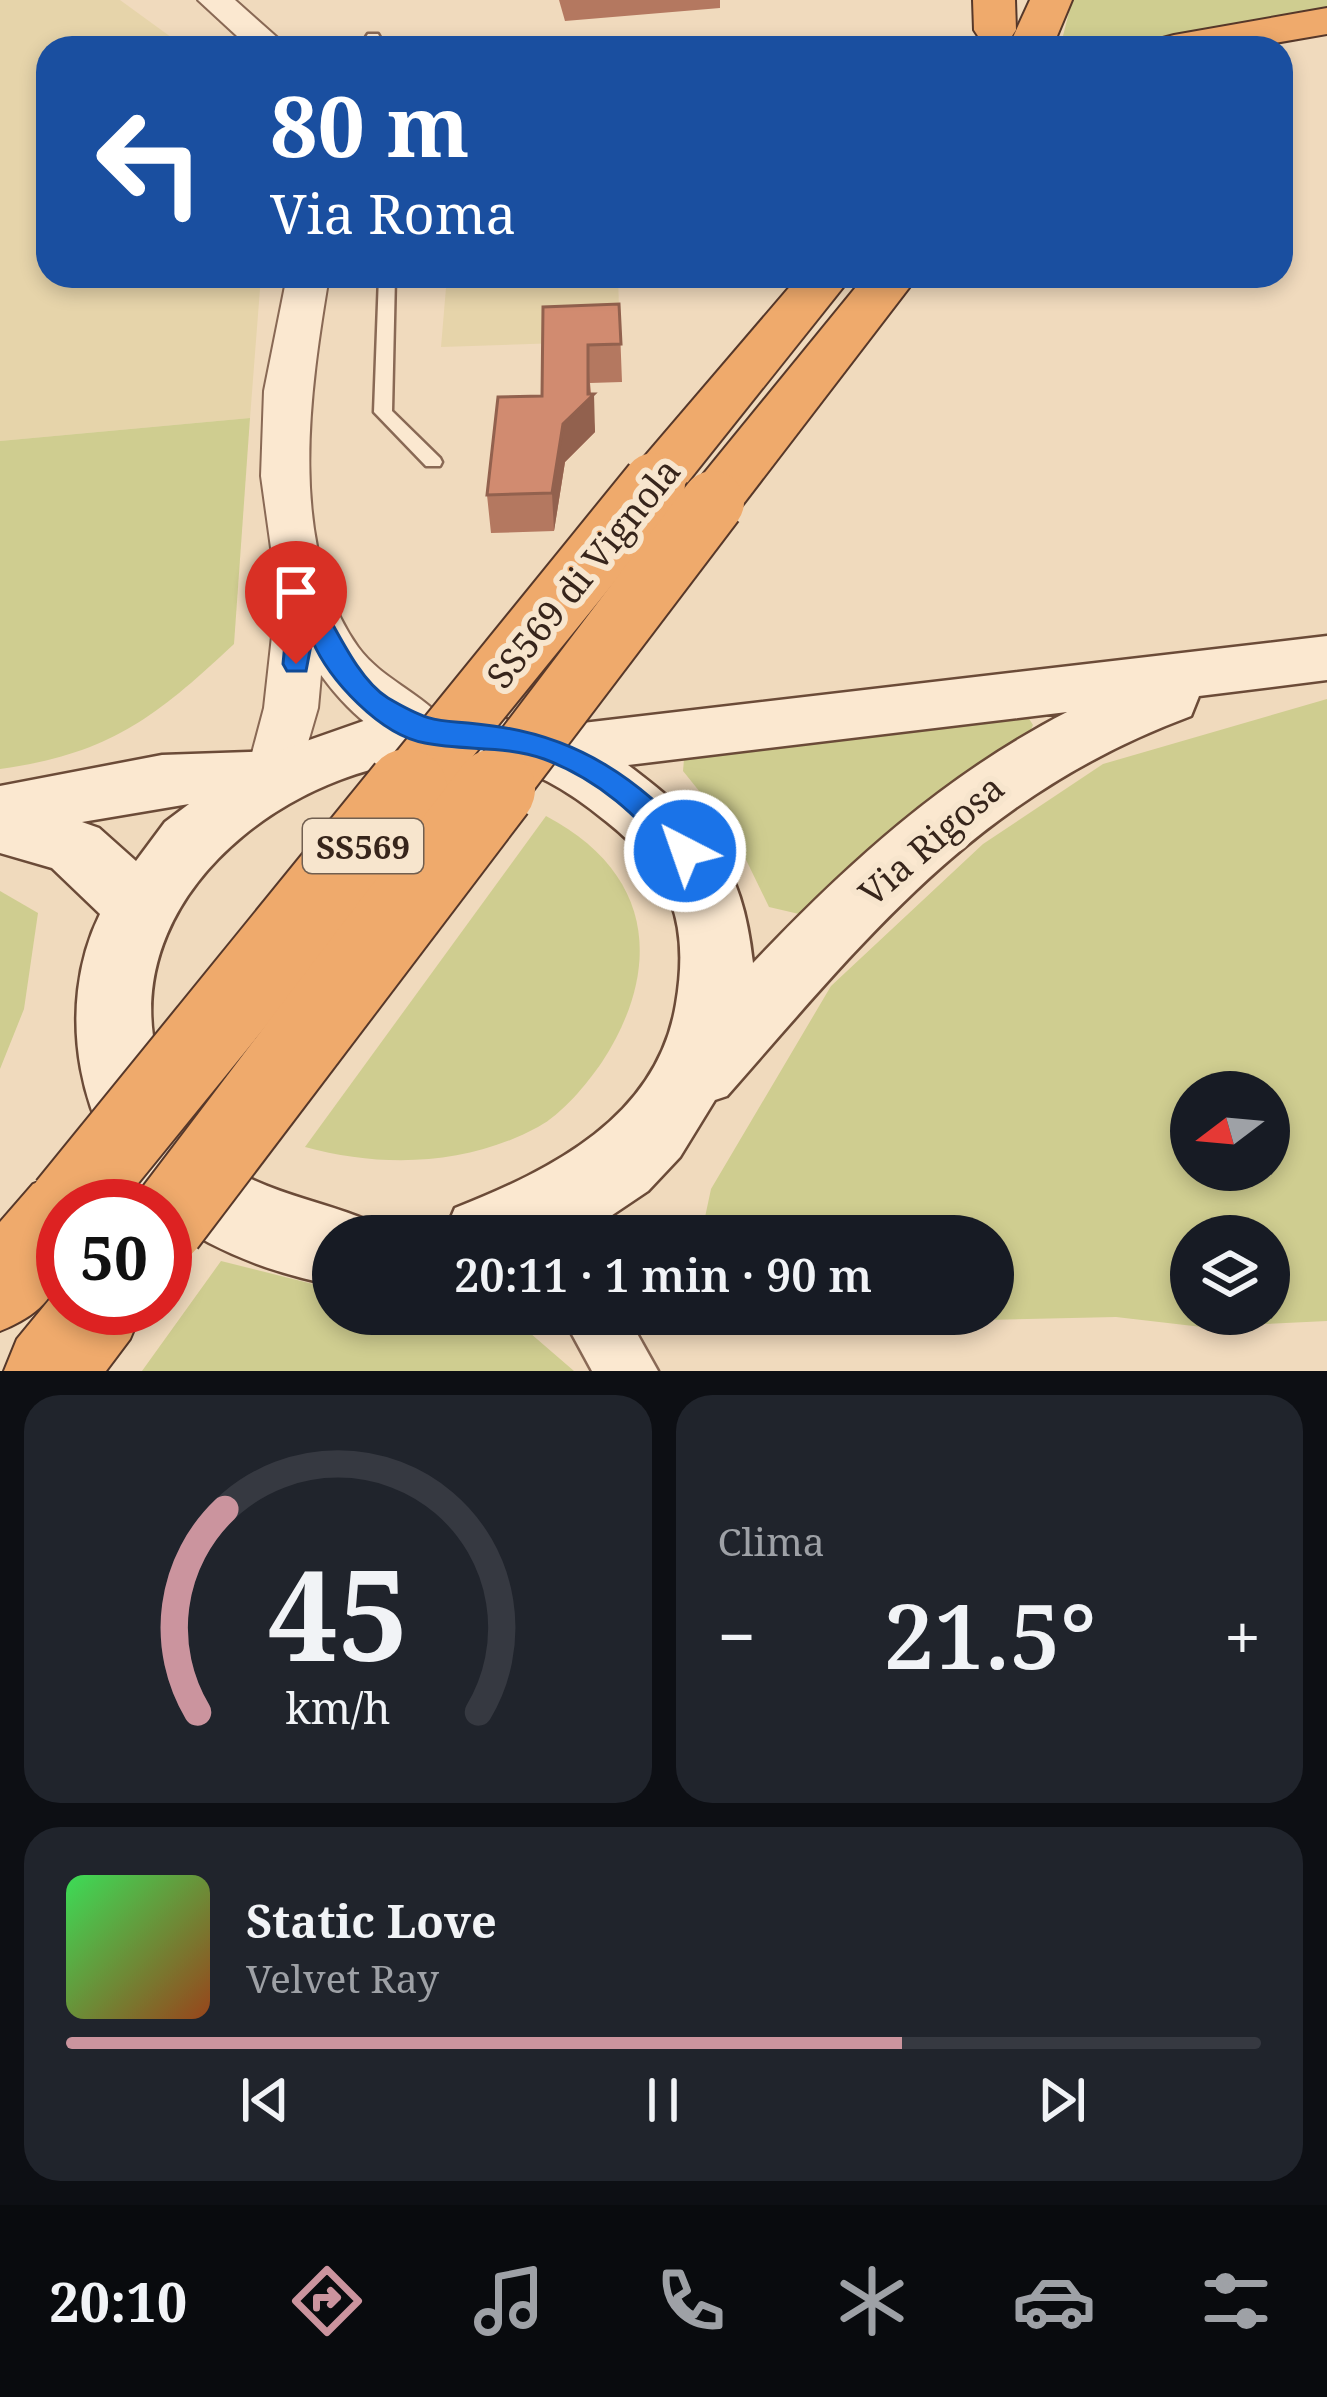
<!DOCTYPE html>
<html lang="it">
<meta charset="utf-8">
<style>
body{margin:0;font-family:"Noto Serif",serif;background:#20242c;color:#f1f3f6;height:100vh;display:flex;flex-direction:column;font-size:45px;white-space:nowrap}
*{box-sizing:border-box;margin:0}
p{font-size:39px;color:#9ea1a6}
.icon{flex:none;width:66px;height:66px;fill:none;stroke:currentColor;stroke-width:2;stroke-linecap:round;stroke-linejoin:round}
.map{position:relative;height:1371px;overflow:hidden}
.panel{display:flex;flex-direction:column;gap:24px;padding:24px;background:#0d0f14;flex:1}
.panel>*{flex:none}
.top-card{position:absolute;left:36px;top:36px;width:1257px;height:252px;border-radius:36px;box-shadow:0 6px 18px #0003;background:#1a4fa0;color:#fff;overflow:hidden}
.needle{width:78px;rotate:254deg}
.tools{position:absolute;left:1170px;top:1071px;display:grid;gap:24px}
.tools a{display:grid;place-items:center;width:120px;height:120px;border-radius:50%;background:#171b24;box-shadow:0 6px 18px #0003;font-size:60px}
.speed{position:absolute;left:36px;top:1179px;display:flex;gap:24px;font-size:60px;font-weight:700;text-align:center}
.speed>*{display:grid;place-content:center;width:156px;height:156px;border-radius:50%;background:#171b24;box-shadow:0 6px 18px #0003;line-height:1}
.speed .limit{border:18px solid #d22;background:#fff;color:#111}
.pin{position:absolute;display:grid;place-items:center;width:102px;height:102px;color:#fff;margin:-123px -51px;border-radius:50% 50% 50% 0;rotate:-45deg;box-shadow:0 0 12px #0007}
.pin .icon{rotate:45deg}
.me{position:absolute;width:132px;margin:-66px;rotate:319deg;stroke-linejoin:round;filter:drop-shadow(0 0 9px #0008)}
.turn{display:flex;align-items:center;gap:42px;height:252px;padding:0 36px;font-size:54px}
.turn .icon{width:156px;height:156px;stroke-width:2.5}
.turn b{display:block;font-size:84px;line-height:102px}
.big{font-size:90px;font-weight:600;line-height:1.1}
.panel .card{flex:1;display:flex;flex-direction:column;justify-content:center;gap:18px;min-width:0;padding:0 42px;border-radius:36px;background:#20242c}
.panel .dial{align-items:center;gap:0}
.dial svg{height:312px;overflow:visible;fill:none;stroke:#363941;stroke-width:7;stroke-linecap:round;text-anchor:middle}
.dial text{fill:#f1f3f6;stroke:none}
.song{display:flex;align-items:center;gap:36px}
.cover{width:144px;height:144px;border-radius:18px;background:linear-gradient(135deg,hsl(130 70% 55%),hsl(20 70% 35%))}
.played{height:12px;border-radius:6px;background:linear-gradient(90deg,#cb949e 70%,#363941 70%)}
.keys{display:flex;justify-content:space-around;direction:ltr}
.heat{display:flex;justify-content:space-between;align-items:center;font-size:66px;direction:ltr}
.panel .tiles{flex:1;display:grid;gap:24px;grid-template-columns:1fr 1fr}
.card:last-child{grid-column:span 2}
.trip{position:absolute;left:312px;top:1215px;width:702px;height:120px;border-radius:60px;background:#171b24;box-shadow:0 6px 18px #0003;font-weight:600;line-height:120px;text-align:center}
.dock{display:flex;height:192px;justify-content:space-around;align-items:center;background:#090b0e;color:#9ea1a6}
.dock .icon{width:84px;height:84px}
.dock .selected{color:#cb949e}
.dock b{font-size:54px;color:#f1f3f6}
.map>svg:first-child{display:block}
.farmland{fill:#e6d4aa}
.green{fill:#cfcd90;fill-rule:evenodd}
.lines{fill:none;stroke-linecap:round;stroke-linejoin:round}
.service-casing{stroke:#896955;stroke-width:5}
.minor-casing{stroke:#896955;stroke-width:5}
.tertiary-casing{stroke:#896955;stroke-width:4}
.secondary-casing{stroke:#6b4b38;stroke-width:5}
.trunk-casing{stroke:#56382a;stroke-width:4}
.service{fill:#fbe8d0;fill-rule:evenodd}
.minor{fill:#fbe8d0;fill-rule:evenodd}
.tertiary{fill:#fbe8d0;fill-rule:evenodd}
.secondary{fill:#fbe8d0;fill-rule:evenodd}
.trunk{fill:#efaa6c;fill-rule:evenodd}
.trunk-bridge-far1-casing{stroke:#56382a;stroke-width:66;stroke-linecap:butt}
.trunk-bridge-casing{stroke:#56382a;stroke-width:84;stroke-linecap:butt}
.trunk-bridge-far1{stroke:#efaa6c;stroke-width:62}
.trunk-bridge{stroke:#efaa6c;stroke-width:80}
.wall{fill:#b47860}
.shaded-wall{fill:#92614e}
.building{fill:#d18b70;stroke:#92614e;stroke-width:3}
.route{fill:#1a73e8;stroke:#114b97;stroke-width:3}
.labels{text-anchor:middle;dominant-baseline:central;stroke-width:12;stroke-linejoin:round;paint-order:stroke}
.shield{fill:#f7e5cd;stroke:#715f50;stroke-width:3}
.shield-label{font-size:33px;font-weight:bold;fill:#37251b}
.street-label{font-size:36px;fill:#37251b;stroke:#f7e5cd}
</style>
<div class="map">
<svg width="1327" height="1371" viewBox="0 0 1327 1371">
<rect width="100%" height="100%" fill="#f0dabd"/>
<g class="farmland">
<polygon points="0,0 120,0 186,48 48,48 48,276 261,276 250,418 0,441"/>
<polygon points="447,276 618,276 620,341 441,347"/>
</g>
<g class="green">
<polygon points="1072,0 1327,0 1327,12 1234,24 1142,48 1060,48"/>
<path d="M250 418 234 644C156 717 109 754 0 769V441Z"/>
<path d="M1327 699V1321L1202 1327 1116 1317 680 1327 683 1314H993V1236H701L711 1189 831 986 983 844 1103 764ZM1269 1092V1170H1191V1092ZM1269 1236V1314H1191V1236Z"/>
<polygon points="1026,714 1033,725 1029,734 799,914 769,907 733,833 683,771 684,759 697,750"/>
<path d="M546 816C651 871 665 965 602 1062 587 1084 562 1114 538 1127 466 1166 382 1168 305 1147Z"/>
<polygon points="0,891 38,913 24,1009 0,1069"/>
<polygon points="221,1261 333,1289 333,1314 508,1314 574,1371 142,1371"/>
</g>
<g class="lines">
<defs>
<g id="service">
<polygon points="368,34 378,34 386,48 372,48 366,37"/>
<polygon points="379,276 395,276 392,411 440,458 442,462 440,466 426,466 374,412"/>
</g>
<polygon id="minor" points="561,1314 626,1314 658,1371 592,1371"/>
<g id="tertiary">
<polygon points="198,0 235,0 289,48 250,48"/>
<path d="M287 276H329C310 390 286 545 358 647 383 682 433 697 453 733L445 748C398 762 347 711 321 675L318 708 295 787 275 794 255 787 247 772 264 708 277 591 261 476 264 391Z"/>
</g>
<path id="secondary" d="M1327 636V680L1199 696 1191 716C979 795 872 931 727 1096L715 1100 680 1157 648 1191 584 1234 443 1236 455 1208C551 1170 657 1118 676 1004 690 922 671 873 607 822 569 791 530 766 479 760 320 742 114 883 157 1057 166 1092 173 1118 200 1144 248 1190 303 1195 362 1218L370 1236H333V1285C272 1273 216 1252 165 1216V1206H154C77 1136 54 1007 100 914L52 868 0 853V786L162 755 278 751 372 718 478 712 540 728ZM1067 712C945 775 848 863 753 963 742 860 707 825 628 765ZM189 804 165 822 136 861 99 828 82 822Z"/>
<g id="trunk">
<polygon points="973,0 1015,0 1016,30 1010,39 980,39 974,30"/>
<polygon points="1030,0 1072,0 1052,48 1008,48"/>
<polygon points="1327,8 1327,34 1246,48 1152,48 1159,39 1174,35"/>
<polygon points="799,276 852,276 675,498 654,503 633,498 625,484 633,470"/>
<polygon points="865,276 918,276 734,516 713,522 692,516 683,502 692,488"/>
<path d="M63 1172 93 1184 103 1206H63C63 1270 67 1304 0 1331V1222L33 1184Z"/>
<polygon points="63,1283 63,1308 143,1308 130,1339 106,1371 4,1371 17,1339"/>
</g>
</defs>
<use href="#service" class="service-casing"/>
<use href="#minor" class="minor-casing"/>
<use href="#tertiary" class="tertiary-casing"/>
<use href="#secondary" class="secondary-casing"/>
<use href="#trunk" class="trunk-casing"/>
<use href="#service" class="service"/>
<use href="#minor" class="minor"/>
<use href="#tertiary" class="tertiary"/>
<use href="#secondary" class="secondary"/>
<use href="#trunk" class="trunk"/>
<defs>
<g id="trunk-bridge-far1">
<polyline points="404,792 654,484"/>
<polyline points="493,792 713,502"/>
</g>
<g id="trunk-bridge">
<polyline points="68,1206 407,789"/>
<polyline points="165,1224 495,789"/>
</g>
</defs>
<use href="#trunk-bridge-far1" class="trunk-bridge-far1-casing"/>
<use href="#trunk-bridge" class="trunk-bridge-casing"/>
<use href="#trunk-bridge-far1" class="trunk-bridge-far1"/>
<use href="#trunk-bridge" class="trunk-bridge"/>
</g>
<g class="wall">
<polygon points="559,0 720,0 720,8 565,21"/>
<polygon points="619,304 622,382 590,383 595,432 565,462 554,531 491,533 487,495 542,396"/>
</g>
<polygon class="shaded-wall" points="588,345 590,398 594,394 595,432 565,462 554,531 552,493 563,424"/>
<polygon class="building" points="619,304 621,344 588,345 588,394 594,394 563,424 552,493 487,495 498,397 542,396 543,307"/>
<path class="route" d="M303 582C321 587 348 674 388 698 439 728 439 718 493 726 578 737 641 780 696 843L700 851 696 860H675C637 816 600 780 544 759 505 745 465 751 425 743 380 735 329 680 312 640L306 671H287L283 664 290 591Z"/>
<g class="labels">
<rect class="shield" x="303" y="819" width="120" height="54" rx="9"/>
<g class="shield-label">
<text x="363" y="846">SS569</text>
</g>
<g class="street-label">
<text transform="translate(583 573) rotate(-51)">SS569 di Vignola</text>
<text transform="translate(931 840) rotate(-41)">Via Rigosa</text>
</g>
</g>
</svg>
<div class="tools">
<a><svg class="needle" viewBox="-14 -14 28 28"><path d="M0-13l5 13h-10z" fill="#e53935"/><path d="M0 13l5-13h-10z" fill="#9ea1a6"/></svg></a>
<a><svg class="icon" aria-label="layers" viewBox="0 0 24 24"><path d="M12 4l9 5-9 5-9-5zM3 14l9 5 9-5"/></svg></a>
</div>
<div class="speed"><div class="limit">50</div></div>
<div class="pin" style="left:296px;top:664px;background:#d93025"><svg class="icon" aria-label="arrive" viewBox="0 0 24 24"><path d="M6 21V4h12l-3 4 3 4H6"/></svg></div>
<svg class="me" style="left:685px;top:851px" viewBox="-20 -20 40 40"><circle r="17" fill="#1a73e8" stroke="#fff" stroke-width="3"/><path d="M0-11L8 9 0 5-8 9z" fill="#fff"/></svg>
<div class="trip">20:11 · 1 min · 90 m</div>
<div class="top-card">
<div class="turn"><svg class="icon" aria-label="left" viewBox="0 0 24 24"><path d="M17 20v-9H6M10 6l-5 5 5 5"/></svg><div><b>80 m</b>Via Roma</div></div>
</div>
</div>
<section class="panel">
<div class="tiles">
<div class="card dial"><svg viewBox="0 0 100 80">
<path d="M14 69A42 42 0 1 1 86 69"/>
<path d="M14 69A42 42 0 0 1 21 17" stroke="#cb949e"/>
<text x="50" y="56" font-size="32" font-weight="700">45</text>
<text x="50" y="72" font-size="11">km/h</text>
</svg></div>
<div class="card"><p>Clima</p>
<div class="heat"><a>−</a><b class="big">21.5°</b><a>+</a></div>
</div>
<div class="card">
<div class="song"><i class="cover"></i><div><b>Static Love</b><p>Velvet Ray</p></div></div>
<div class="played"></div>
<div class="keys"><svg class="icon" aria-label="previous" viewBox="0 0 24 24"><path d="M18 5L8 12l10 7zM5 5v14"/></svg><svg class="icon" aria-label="pause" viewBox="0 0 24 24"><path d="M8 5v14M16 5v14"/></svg><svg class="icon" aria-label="next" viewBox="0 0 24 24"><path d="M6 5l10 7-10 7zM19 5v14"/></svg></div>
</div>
</div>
</section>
<nav class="dock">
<b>20:10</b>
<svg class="icon selected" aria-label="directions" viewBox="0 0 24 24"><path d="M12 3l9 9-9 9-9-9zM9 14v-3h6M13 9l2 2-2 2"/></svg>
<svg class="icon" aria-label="music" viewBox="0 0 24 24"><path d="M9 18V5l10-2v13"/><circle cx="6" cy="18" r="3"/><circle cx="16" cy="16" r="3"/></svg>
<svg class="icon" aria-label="phone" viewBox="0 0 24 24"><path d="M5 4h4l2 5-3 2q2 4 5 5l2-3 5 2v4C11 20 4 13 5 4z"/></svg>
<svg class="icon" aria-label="climate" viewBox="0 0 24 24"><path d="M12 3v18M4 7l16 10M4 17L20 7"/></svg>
<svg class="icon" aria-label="car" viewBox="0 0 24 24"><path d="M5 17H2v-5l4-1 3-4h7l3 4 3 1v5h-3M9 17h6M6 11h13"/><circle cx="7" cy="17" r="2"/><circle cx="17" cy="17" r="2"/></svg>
<svg class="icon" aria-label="filters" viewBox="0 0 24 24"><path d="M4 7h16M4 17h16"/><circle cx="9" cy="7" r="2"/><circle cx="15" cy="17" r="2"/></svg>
</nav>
